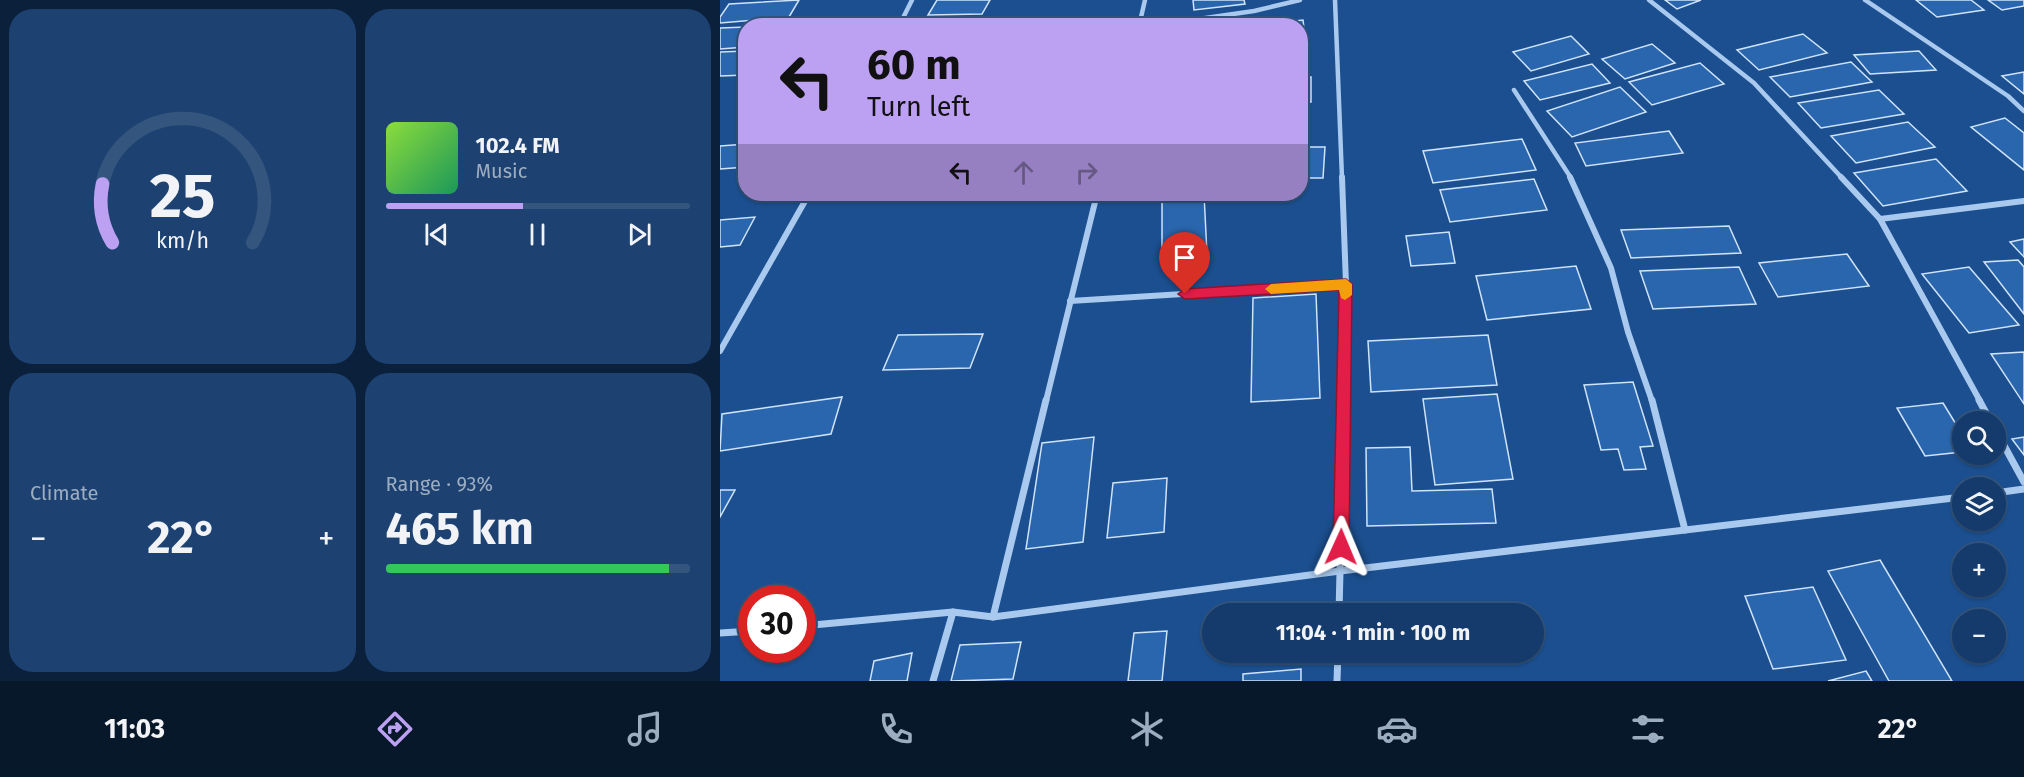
<!DOCTYPE html>
<meta charset="utf-8">
<style>
body{margin:0;font-family:"Fira Sans",sans-serif;background:#1d4271;color:#f1f3f6;height:100vh;display:flex;flex-direction:column;font-size:22px;white-space:nowrap}
*{box-sizing:border-box;margin:0}
p{font-size:20px;color:#9dadc1}
.icon{flex:none;width:33px;height:33px;fill:none;stroke:currentColor;stroke-width:2;stroke-linecap:round;stroke-linejoin:round}
.map{position:relative;flex:1;overflow:hidden}
.details{display:flex;flex-direction:column;gap:9px;padding:9px;background:#0b203b;width:720px}
.details>*{flex:none}
.top-card{position:absolute;left:18px;top:18px;width:570px;height:183px;border-radius:24px;box-shadow:0 2px 4px #0004,0 0 0 2px #33557e;background:#bca0f2;color:#111;overflow:hidden}
.controls{position:absolute;left:1232px;top:411px;display:grid;gap:12px}
.controls a{display:grid;place-items:center;width:54px;height:54px;border-radius:50%;background:#143b6b;box-shadow:0 2px 4px #0004,0 0 0 2px #33557e;font-size:30px}
.speed{position:absolute;left:18px;top:585px;display:flex;gap:12px;font-size:30px;font-weight:700;text-align:center}
.speed>*{display:grid;place-content:center;width:78px;height:78px;border-radius:50%;background:#143b6b;box-shadow:0 2px 4px #0004,0 0 0 2px #33557e;line-height:1}
.speed .limit{border:9px solid #d22;background:#fff;color:#111}
.pin{position:absolute;display:grid;place-items:center;width:51px;height:51px;color:#fff;margin:-62px -26px;border-radius:50% 50% 50% 0;rotate:-45deg;box-shadow:0 0 6px #0007}
.pin .icon{rotate:45deg}
.me{position:absolute;width:66px;margin:-33px;rotate:1deg;stroke-linejoin:round;filter:drop-shadow(0 0 4px #0008)}
.turn{display:flex;align-items:center;gap:21px;height:126px;padding:0 30px;font-size:27px}
.turn .icon{width:78px;height:78px;stroke-width:2.5}
.turn b{display:block;font-size:42px;line-height:51px}
.lanes{display:flex;align-items:center;height:57px;padding:0 30px;background:#0003;justify-content:center;gap:30px;direction:ltr}
.lanes .off{opacity:.35}
.big{font-size:45px;font-weight:700;line-height:1.1}
.details .tile{flex:1;display:flex;flex-direction:column;justify-content:center;gap:9px;min-width:0;padding:0 21px;border-radius:24px;background:#1d4271}
.details .dial{align-items:center;gap:0}
.dial svg{height:156px;overflow:visible;fill:none;stroke:#33557e;stroke-width:7;stroke-linecap:round;text-anchor:middle}
.dial text{fill:#f1f3f6;stroke:none}
.song{display:flex;align-items:center;gap:18px}
.cover{width:72px;height:72px;border-radius:9px;background:linear-gradient(135deg,hsl(90 70% 55%),hsl(150 70% 35%))}
.played{height:6px;border-radius:3px;background:linear-gradient(90deg,#bca0f2 45%,#33557e 45%)}
.keys{display:flex;justify-content:space-around;direction:ltr}
.heat{display:flex;justify-content:space-between;align-items:center;font-size:33px;direction:ltr}
.charge{height:9px;border-radius:4px;background:linear-gradient(90deg,#34c759 93%,#33557e 0)}
.details .tiles{flex:1;display:grid;gap:9px;grid-template-columns:repeat(2,1fr)}
.trip{position:absolute;left:482px;top:603px;width:342px;height:60px;border-radius:30px;background:#143b6b;box-shadow:0 2px 4px #0004,0 0 0 2px #33557e;font-weight:700;line-height:60px;text-align:center}
.dock{display:flex;height:96px;justify-content:space-around;align-items:center;background:#08182b;color:#9dadc1}
.dock .icon{width:42px;height:42px}
.dock .current{color:#bca0f2}
.dock b{font-size:27px;color:#f1f3f6}
main{display:flex;flex:1;min-height:0}
.map>svg:first-child{display:block}
.building{fill:#2a66ad;stroke:#cfe3fa;stroke-width:1.5}
.lines{fill:none;stroke-linecap:round;stroke-linejoin:round}
.street-far2{stroke:#a9c9ee;stroke-width:4.5}
.street-far1{stroke:#a9c9ee;stroke-width:6}
.street{stroke:#a9c9ee;stroke-width:7}
.route{fill:#e11d48;stroke:#92132f;stroke-width:1.5}
.slow{fill:#f59e0b}
</style>
<main>
<section class="details">
<div class="tiles">
<div class="tile dial"><svg viewBox="0 0 100 80">
<path d="M14 69A42 42 0 1 1 86 69"/>
<path d="M14 69A42 42 0 0 1 9 39" stroke="#bca0f2"/>
<text x="50" y="56" font-size="32" font-weight="700">25</text>
<text x="50" y="72" font-size="11">km/h</text>
</svg></div>
<div class="tile">
<div class="song"><i class="cover"></i><div><b>102.4 FM</b><p>Music</p></div></div>
<div class="played"></div>
<div class="keys"><svg class="icon" aria-label="previous" viewBox="0 0 24 24"><path d="M18 5L8 12l10 7zM5 5v14"/></svg><svg class="icon" aria-label="pause" viewBox="0 0 24 24"><path d="M8 5v14M16 5v14"/></svg><svg class="icon" aria-label="next" viewBox="0 0 24 24"><path d="M6 5l10 7-10 7zM19 5v14"/></svg></div>
</div>
<div class="tile"><p>Climate</p>
<div class="heat"><a>−</a><b class="big">22°</b><a>+</a></div>
</div>
<div class="tile"><p>Range · 93%</p><b class="big">465 km</b><div class="charge"></div></div>
</div>
</section>
<div class="map">
<svg width="1304" height="681" viewBox="0 0 1304 681">
<rect width="100%" height="100%" fill="#1b4f8f"/>
<g class="building">
<polygon points="79,0 69,17 0,23 0,17 9,4"/>
<polygon points="217,0 270,0 262,14 208,15"/>
<polygon points="473,0 524,0 525,4 474,10"/>
<polygon points="945,0 981,0 957,9"/>
<polygon points="1196,0 1251,0 1264,10 1217,17"/>
<polygon points="1268,0 1304,0 1304,6 1282,10"/>
<polygon points="378,18 377,26 293,26 293,25"/>
<polygon points="583,20 585,37 580,38 580,26 527,26"/>
<polygon points="26,27 26,47 0,49 0,28"/>
<polygon points="1083,34 1107,53 1039,70 1017,50"/>
<polygon points="851,36 869,54 811,71 793,52"/>
<polygon points="932,44 955,63 905,79 882,59"/>
<polygon points="26,51 26,75 0,76 0,52"/>
<polygon points="1199,51 1216,70 1150,74 1134,55"/>
<polygon points="1131,62 1152,82 1070,97 1050,77"/>
<polygon points="980,63 1004,84 932,105 909,82"/>
<polygon points="872,64 890,83 820,100 804,81"/>
<polygon points="1304,72 1304,94 1282,76"/>
<rect x="580" y="77" width="11" height="25"/>
<polygon points="900,87 926,112 852,137 827,111"/>
<polygon points="1159,90 1184,114 1101,128 1078,103"/>
<polygon points="1285,118 1304,133 1304,170 1251,127"/>
<polygon points="1188,122 1215,147 1136,163 1111,136"/>
<polygon points="949,131 963,153 866,166 855,143"/>
<polygon points="802,139 816,170 713,183 703,151"/>
<polygon points="26,144 26,167 0,169 0,146"/>
<polygon points="580,147 605,147 603,178 580,178"/>
<polygon points="1216,159 1247,191 1163,206 1134,173"/>
<polygon points="814,179 827,210 730,222 720,190"/>
<polygon points="442,194 484,194 487,254 442,260"/>
<polygon points="35,217 20,245 0,247 0,220"/>
<polygon points="1009,226 1021,253 911,258 901,230"/>
<polygon points="729,232 735,263 691,266 686,236"/>
<polygon points="1304,239 1304,257 1290,242"/>
<polygon points="1127,254 1149,286 1058,297 1039,263"/>
<polygon points="1298,260 1304,267 1304,314 1264,262"/>
<polygon points="856,266 871,309 767,320 756,276"/>
<polygon points="1019,267 1036,304 933,309 920,271"/>
<polygon points="1249,267 1299,325 1249,333 1202,274"/>
<polygon points="596,294 600,398 531,402 533,298"/>
<polygon points="263,334 250,368 163,370 178,335"/>
<polygon points="768,335 777,385 651,392 648,341"/>
<polygon points="1304,352 1304,404 1271,354"/>
<polygon points="913,382 933,446 920,447 926,469 904,470 898,449 881,450 864,385"/>
<polygon points="777,394 793,479 715,485 703,399"/>
<polygon points="122,397 111,434 0,451 2,414"/>
<polygon points="1223,403 1242,434 1242,452 1205,456 1177,408"/>
<polygon points="374,437 363,542 306,549 322,443"/>
<polygon points="1304,437 1304,455 1292,439"/>
<polygon points="690,447 692,491 772,489 776,523 647,526 646,448"/>
<polygon points="447,478 444,532 387,538 393,483"/>
<polygon points="0,490 15,490 0,517"/>
<polygon points="1160,560 1232,681 1169,681 1108,571"/>
<polygon points="1093,587 1126,660 1053,669 1025,596"/>
<polygon points="447,631 442,681 408,681 414,633"/>
<polygon points="301,642 293,679 231,681 240,645"/>
<polygon points="192,653 187,681 150,681 154,661"/>
<polygon points="581,669 581,681 523,681 523,674"/>
<polygon points="1146,671 1152,681 1108,681"/>
</g>
<g class="lines">
<g class="street-far2">
<polyline points="615,0 622,178"/>
<polyline points="929,0 1034,83 1122,178"/>
<polyline points="1145,0 1288,96 1304,111"/>
<polyline points="179,26 192,0"/>
<polyline points="419,26 425,0"/>
<polyline points="430,26 534,11 580,0"/>
<polyline points="794,90 851,178"/>
</g>
<g class="street-far1">
<polyline points="622,177 626,284 624,401"/>
<polyline points="850,177 891,268 908,332 932,401"/>
<polyline points="1121,177 1160,219 1260,401"/>
<polyline points="1160,219 1304,201"/>
<polyline points="350,301 626,284"/>
<polyline points="0,351 89,194"/>
<polyline points="326,401 377,194"/>
</g>
<g class="street">
<polyline points="932,400 965,530"/>
<polyline points="1259,400 1271,422"/>
<polyline points="1275,429 1304,482"/>
<polyline points="1275,493 1304,489"/>
<polyline points="619,614 624,400"/>
<polyline points="273,617 326,400"/>
<polyline points="82,626 233,612 273,617 620,571 1242,497"/>
<polyline points="0,633 32,631"/>
<polyline points="213,681 233,612"/>
<polyline points="617,681 618,652"/>
</g>
</g>
<polygon class="route" points="626,279 632,284 629,547 627,553 621,555 615,553 613,547 619,290 465,299 458,294 465,289"/>
<polygon class="slow" points="626,279 632,284 632,295 625,300 621,298 619,290 551,294 545,289 551,284"/>
</svg>
<div class="controls">
<a><svg class="icon" aria-label="search" viewBox="0 0 24 24"><circle cx="10" cy="10" r="6"/><path d="M15 15l6 6"/></svg></a>
<a><svg class="icon" aria-label="layers" viewBox="0 0 24 24"><path d="M12 4l9 5-9 5-9-5zM3 14l9 5 9-5"/></svg></a>
<a>+</a>
<a>−</a>
</div>
<div class="speed"><div class="limit">30</div></div>
<div class="pin" style="left:465px;top:294px;background:#d93025"><svg class="icon" aria-label="arrive" viewBox="0 0 24 24"><path d="M6 21V4h12l-3 4 3 4H6"/></svg></div>
<svg class="me" style="left:621px;top:547px" viewBox="-20 -20 40 40"><path d="M0-17L14 15 0 8-14 15z" fill="#e11d48" stroke="#fff" stroke-width="4"/></svg>
<div class="trip">11:04 · 1 min · 100 m</div>
<div class="top-card">
<div class="turn"><svg class="icon" aria-label="left" viewBox="0 0 24 24"><path d="M17 20v-9H6M10 6l-5 5 5 5"/></svg><div><b>60 m</b>Turn left</div></div>
<div class="lanes"><svg class="icon" aria-label="left" viewBox="0 0 24 24"><path d="M17 20v-9H6M10 6l-5 5 5 5"/></svg><svg class="icon off" aria-label="ahead" viewBox="0 0 24 24"><path d="M12 20V5M6 11l6-6 6 6"/></svg><svg class="icon off" aria-label="right" viewBox="0 0 24 24"><path d="M7 20v-9h11M14 6l5 5-5 5"/></svg></div>
</div>
</div>
</main>
<nav class="dock">
<b>11:03</b>
<svg class="icon current" aria-label="directions" viewBox="0 0 24 24"><path d="M12 3l9 9-9 9-9-9zM9 14v-3h6M13 9l2 2-2 2"/></svg>
<svg class="icon" aria-label="music" viewBox="0 0 24 24"><path d="M9 18V5l10-2v13"/><circle cx="6" cy="18" r="3"/><circle cx="16" cy="16" r="3"/></svg>
<svg class="icon" aria-label="phone" viewBox="0 0 24 24"><path d="M5 4h4l2 5-3 2q2 4 5 5l2-3 5 2v4C11 20 4 13 5 4z"/></svg>
<svg class="icon" aria-label="climate" viewBox="0 0 24 24"><path d="M12 3v18M4 7l16 10M4 17L20 7"/></svg>
<svg class="icon" aria-label="car" viewBox="0 0 24 24"><path d="M5 17H2v-5l4-1 3-4h7l3 4 3 1v5h-3M9 17h6M6 11h13"/><circle cx="7" cy="17" r="2"/><circle cx="17" cy="17" r="2"/></svg>
<svg class="icon" aria-label="filters" viewBox="0 0 24 24"><path d="M4 7h16M4 17h16"/><circle cx="9" cy="7" r="2"/><circle cx="15" cy="17" r="2"/></svg>
<b>22°</b>
</nav>
